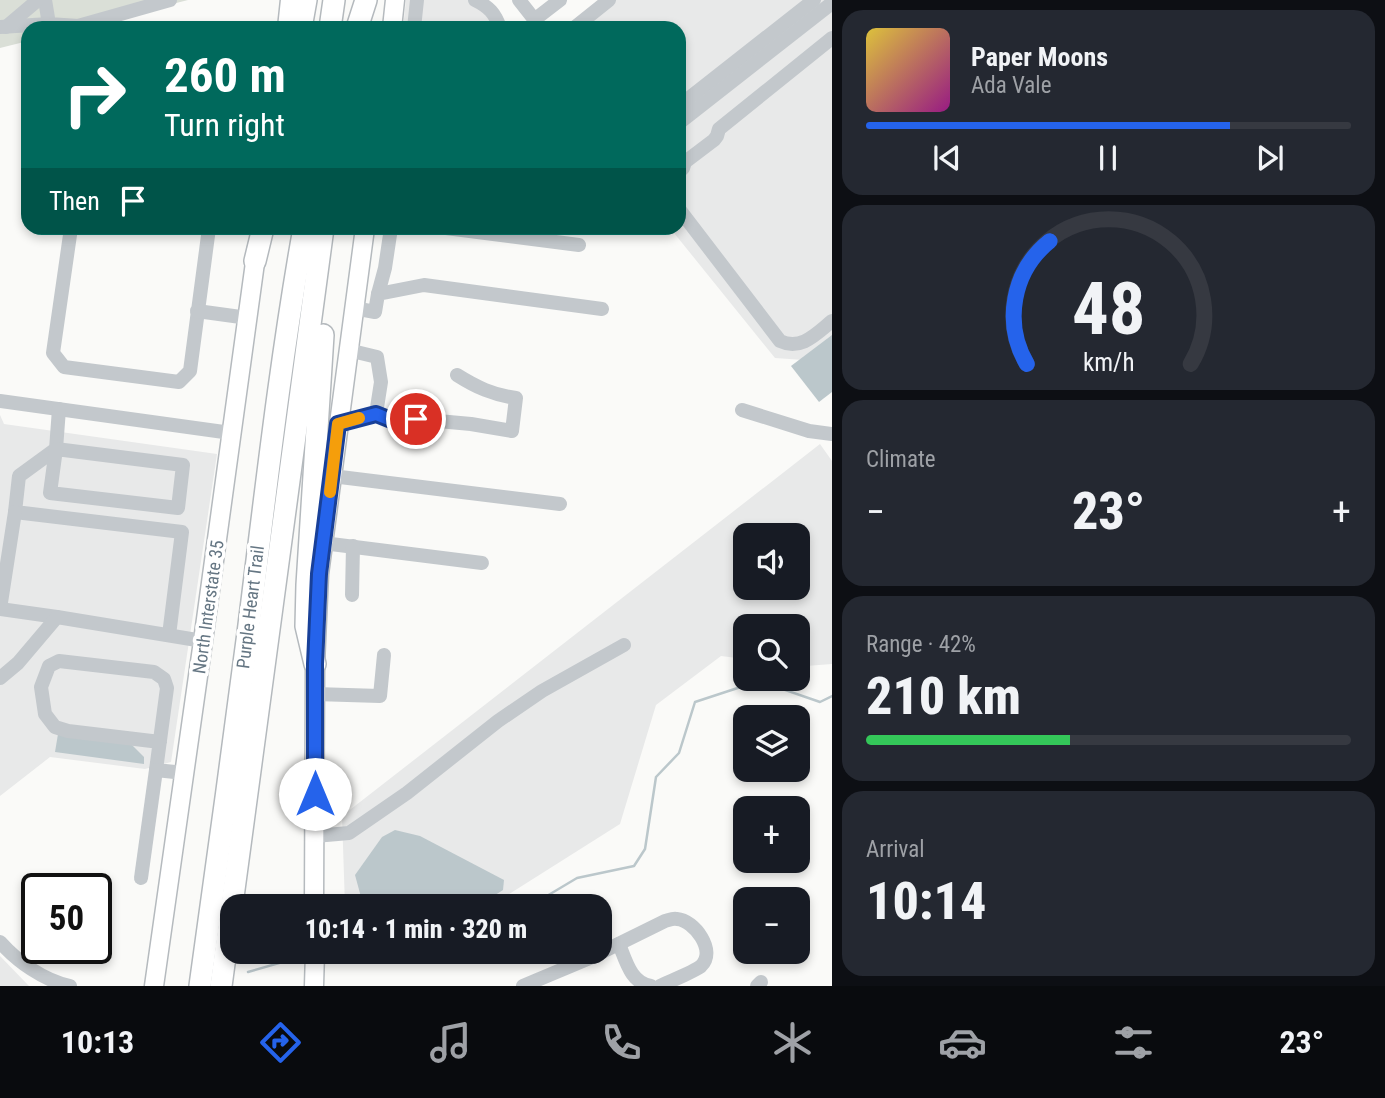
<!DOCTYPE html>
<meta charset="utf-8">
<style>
body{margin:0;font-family:"Roboto Condensed",sans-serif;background:#242831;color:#f1f3f6;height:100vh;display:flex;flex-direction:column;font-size:26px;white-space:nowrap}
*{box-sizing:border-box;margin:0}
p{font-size:23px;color:#9ea1a6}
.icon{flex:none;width:38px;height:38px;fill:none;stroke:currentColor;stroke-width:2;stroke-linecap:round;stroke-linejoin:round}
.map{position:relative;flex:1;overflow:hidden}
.sheet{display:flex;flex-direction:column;gap:10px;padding:10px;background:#0d0f14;width:553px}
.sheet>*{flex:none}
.hud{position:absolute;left:21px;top:21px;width:665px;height:214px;border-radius:21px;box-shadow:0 4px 10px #0003;background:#00695c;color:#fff;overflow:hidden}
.tools{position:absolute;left:733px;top:523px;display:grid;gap:14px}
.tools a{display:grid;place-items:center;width:77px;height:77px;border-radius:14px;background:#171b24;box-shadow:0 4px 10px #0003;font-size:35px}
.speed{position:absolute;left:21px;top:873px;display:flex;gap:14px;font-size:35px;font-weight:700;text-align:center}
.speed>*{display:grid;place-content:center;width:91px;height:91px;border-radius:50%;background:#171b24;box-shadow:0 4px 10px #0003;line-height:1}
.speed .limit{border:4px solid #111;border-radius:10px;background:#fff;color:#111}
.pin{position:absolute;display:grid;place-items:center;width:60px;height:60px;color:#fff;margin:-30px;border:4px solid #fff;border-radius:50%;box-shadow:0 2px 7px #0007}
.me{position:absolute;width:77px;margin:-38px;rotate:0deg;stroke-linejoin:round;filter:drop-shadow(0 0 5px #0008)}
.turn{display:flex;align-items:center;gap:24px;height:147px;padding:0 28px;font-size:32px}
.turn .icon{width:91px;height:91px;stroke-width:2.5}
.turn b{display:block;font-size:49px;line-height:60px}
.then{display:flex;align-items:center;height:66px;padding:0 28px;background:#0003;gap:14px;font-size:26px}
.big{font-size:52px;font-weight:800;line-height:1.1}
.sheet .tile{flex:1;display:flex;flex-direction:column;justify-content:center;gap:10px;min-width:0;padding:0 24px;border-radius:21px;background:#242831}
.sheet .dial{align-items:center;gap:0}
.dial svg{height:182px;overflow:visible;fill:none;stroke:#363941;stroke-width:7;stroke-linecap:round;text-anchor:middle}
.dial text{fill:#f1f3f6;stroke:none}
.song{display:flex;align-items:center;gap:21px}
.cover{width:84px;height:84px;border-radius:10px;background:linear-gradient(135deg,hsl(50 70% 55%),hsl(310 70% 35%))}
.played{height:7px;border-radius:4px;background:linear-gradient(90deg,#2563eb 75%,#363941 75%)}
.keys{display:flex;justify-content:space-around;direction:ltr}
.heat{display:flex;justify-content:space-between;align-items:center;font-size:38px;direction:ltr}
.charge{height:10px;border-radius:5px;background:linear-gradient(90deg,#34c759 42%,#363941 0)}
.trip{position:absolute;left:220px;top:894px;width:392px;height:70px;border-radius:21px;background:#171b24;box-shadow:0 4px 10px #0003;font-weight:800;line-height:70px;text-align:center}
.tab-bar{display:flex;height:112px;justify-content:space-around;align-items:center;background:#090b0e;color:#9ea1a6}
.tab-bar .icon{width:49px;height:49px}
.tab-bar .current{color:#2563eb}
.tab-bar b{font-size:32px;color:#f1f3f6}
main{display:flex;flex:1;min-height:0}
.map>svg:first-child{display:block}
.built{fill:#e8e9e9;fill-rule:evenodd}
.green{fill:#dadfd7}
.water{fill:#bbc7cb}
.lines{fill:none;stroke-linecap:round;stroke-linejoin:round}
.stream{stroke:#bbc7cb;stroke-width:2.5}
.major-casing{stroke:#b5babe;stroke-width:21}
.highway-casing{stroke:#b4b9bd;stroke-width:24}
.minor{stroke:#c3c8cc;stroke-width:14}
.major{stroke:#fff;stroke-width:18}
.highway{stroke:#fff;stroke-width:21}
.route-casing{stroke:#184099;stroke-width:18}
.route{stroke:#2563eb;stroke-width:12}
.slow{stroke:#f59e0b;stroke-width:12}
.labels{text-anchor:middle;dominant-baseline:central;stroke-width:7;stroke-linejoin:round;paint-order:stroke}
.street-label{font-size:18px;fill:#657683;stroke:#fff}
</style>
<main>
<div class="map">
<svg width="832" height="986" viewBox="0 0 832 986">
<rect width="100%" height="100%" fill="#fafaf8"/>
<g class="built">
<polygon points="406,0 488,0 510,28 403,28"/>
<polygon points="616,0 832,0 832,338 804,360 775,358 670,228 679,228 679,28 579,28"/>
<polygon points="0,415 4,424 217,454 171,762 145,769 50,757 0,796"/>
<path d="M820 444 832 461V664L806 666 798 665V626H746L745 659 721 656 656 705 620 824 490 906H345L342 816ZM746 536H798V588H746Z"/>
<polygon points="0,956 29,986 0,986"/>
</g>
<polygon class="green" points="0,0 188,0 79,28 28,28 28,41 0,48"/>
<g class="water">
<polygon points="832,335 832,392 819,402 791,366"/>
<polygon points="58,734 132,745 144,757 144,764 55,752"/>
<polygon points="395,830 420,836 504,880 503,890 478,906 393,906 374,903 361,897 355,875 382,837"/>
</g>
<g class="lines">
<g class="stream">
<polyline points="530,906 577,878 634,866 645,849 656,777 679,753 695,702 759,681 820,702 832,696"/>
<polyline points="248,972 307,955"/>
</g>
<defs>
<g id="major">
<polyline points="287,28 290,0"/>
<polyline points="392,28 395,0"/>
<polyline points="314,906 315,664 319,574 365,228"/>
<polyline points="154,986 203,641 257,248"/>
<polyline points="314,986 315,952"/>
</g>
<g id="highway">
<polyline points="301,28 306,0"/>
<polyline points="330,28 334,0"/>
<polyline points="357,28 366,0"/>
<polyline points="255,261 263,228"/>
<polyline points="315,664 306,626 307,585 323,335"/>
<path d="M200 986C216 868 233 751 248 633 265 498 280 362 304 228"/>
<path d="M221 986C253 733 291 481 323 228"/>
</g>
</defs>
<use href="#major" class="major-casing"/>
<use href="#highway" class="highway-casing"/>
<g class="minor">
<polyline points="45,0 49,24 78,26 170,0"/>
<path d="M475 0C489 7 495 13 500 28"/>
<polyline points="519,0 541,28"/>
<polyline points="534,20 560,0"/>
<polyline points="0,27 49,24"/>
<polyline points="6,27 38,0"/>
<polyline points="414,28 417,0"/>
<polyline points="574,28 609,0"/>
<polyline points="679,106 814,0"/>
<polyline points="679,123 832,3"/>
<polyline points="679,172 683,168 685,162 714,140 717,136 719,129 832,38"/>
<path d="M679 209 780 341C801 351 816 334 832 321"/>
<polyline points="71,228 53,353 64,367 179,382 190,371 209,228"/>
<polyline points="446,228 579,245"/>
<polyline points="378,294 385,268 391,228"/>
<polyline points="354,308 375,312 378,294 424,285 602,309"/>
<polyline points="197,311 248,318"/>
<path d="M348 350 377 357 381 382 376 414 391 420 416 419 471 424 512 431 516 398C493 395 476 387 457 375"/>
<polyline points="0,401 231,433"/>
<polyline points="59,409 56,449 19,476 15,512 182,532 169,635"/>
<polyline points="742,410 809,431 832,434"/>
<polyline points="338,424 376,414"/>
<polygon points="56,449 183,465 178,508 50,493"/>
<polyline points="332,476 560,504"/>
<polyline points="15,512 0,609 57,617"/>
<polyline points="323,543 482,563"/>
<polyline points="352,595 353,546"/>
<polyline points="0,678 18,663 57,617 203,641"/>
<polyline points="315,694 380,696 384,655"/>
<polyline points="160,742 68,731 55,727 45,714 41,687 49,666 59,661 154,672 164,679 167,688 156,770 184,773"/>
<polyline points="315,836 349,833 407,793 498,721 542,691 624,645"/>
<polyline points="141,878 156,770"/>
<path d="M0 942C18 962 43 980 70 986"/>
<path d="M619 944C626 961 631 983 651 986"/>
<path d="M523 986 592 957 665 921C669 920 673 918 677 919 694 920 717 951 701 966 696 971 668 982 660 986"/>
<polyline points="757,986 761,982"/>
</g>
<use href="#major" class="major"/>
<use href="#highway" class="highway"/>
</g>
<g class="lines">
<defs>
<polyline id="route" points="315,794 315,664 319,574 338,424 376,414 391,420 416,419"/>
</defs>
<use href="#route" class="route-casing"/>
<use href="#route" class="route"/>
<polyline class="slow" points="330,492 338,424 359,418"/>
</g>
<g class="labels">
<g class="street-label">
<text transform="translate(208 607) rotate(-82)">North Interstate 35</text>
<text transform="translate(250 607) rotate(-83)">Purple Heart Trail</text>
</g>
</g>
</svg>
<div class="tools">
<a><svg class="icon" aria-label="sound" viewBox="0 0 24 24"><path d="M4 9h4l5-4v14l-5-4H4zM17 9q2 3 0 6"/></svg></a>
<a><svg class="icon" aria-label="search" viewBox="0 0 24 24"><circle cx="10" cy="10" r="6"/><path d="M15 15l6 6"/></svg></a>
<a><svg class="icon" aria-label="layers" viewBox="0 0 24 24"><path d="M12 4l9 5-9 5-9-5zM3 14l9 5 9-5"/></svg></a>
<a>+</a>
<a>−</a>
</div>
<div class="speed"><div class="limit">50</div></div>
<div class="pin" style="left:416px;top:419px;background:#d93025"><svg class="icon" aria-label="arrive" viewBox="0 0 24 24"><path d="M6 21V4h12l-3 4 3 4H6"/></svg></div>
<svg class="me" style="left:315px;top:794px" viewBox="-20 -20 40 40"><circle r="19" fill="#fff"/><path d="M0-13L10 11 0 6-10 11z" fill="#2563eb"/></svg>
<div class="trip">10:14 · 1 min · 320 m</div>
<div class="hud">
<div class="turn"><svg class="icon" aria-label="right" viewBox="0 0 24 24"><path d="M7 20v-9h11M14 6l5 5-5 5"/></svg><div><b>260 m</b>Turn right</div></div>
<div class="then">Then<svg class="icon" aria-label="arrive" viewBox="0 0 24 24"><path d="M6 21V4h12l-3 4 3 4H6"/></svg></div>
</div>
</div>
<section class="sheet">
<div class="tile">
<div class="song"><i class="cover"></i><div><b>Paper Moons</b><p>Ada Vale</p></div></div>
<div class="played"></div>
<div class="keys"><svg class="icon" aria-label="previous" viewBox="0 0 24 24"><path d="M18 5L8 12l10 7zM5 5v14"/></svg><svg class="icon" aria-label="pause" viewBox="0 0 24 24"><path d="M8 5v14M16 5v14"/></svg><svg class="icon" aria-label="next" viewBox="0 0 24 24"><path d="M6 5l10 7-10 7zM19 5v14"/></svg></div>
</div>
<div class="tile dial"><svg viewBox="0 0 100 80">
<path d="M14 69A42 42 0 1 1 86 69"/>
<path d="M14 69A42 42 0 0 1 24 15" stroke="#2563eb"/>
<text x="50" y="56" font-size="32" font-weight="700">48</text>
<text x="50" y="72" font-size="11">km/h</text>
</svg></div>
<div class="tile"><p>Climate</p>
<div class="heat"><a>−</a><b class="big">23°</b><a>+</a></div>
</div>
<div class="tile"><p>Range · 42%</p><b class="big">210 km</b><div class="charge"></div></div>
<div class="tile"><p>Arrival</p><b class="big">10:14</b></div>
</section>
</main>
<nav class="tab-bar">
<b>10:13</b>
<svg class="icon current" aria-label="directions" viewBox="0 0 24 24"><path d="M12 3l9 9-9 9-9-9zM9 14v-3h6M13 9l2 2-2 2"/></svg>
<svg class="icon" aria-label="music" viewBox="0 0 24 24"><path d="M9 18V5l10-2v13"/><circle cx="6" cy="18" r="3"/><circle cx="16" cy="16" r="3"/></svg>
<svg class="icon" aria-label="phone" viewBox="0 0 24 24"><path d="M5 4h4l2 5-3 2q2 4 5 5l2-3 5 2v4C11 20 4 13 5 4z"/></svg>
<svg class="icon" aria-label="climate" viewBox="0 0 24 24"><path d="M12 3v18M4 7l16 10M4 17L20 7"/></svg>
<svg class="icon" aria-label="car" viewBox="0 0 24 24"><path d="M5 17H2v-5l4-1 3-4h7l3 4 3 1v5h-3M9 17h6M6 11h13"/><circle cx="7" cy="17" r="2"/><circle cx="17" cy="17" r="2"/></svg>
<svg class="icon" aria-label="filters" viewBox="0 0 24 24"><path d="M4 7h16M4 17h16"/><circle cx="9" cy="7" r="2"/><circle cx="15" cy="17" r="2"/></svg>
<b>23°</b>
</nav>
